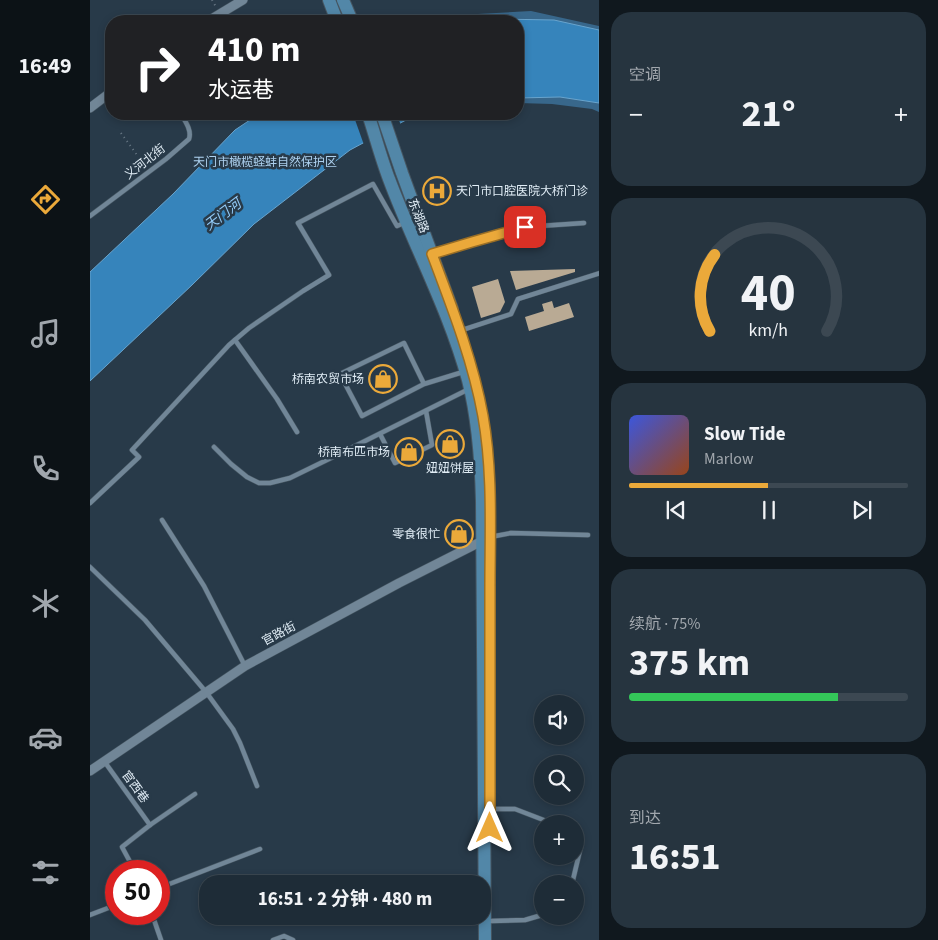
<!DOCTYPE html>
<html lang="zh">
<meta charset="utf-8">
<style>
body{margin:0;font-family:"Source Sans 3","Noto Sans SC",sans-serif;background:#26343f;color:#f1f3f6;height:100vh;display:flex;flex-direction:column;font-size:19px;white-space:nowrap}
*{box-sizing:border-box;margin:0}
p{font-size:16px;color:#a1a7ad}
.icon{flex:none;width:28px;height:28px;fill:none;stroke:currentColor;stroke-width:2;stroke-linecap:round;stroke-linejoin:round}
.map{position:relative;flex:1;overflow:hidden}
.panel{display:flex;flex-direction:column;gap:12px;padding:12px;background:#10181e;width:339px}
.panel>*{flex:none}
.guide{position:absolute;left:15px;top:15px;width:419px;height:105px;border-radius:20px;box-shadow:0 2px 8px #0003,0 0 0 1px #3c4852;background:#202124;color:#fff;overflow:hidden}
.fabs{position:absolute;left:444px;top:695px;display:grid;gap:10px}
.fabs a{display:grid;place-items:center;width:50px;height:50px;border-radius:50%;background:#1e2c37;box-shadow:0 2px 8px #0003,0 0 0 1px #3c4852;font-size:25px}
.speed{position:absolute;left:15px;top:860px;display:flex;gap:10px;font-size:25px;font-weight:700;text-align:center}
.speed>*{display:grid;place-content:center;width:65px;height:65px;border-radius:50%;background:#1e2c37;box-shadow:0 2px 8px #0003,0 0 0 1px #3c4852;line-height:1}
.speed .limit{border:8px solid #d22;background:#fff;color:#111}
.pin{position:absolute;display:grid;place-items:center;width:42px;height:42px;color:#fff;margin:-21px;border-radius:10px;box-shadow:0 2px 8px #0006}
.me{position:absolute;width:55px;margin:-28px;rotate:0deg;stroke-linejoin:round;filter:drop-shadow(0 0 4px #0008)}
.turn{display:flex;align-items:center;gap:18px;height:105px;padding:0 20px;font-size:22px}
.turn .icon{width:65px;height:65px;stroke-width:2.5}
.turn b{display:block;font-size:35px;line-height:42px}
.big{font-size:38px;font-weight:700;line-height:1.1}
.panel .tile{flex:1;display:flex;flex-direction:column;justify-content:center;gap:8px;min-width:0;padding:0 18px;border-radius:20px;background:#26343f}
.panel .dial{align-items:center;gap:0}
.dial svg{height:130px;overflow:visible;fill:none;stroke:#3c4852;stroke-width:7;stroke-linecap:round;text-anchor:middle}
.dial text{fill:#f1f3f6;stroke:none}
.song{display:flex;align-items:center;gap:15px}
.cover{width:60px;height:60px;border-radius:8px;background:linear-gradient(135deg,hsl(230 70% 55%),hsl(20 70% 35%))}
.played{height:5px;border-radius:2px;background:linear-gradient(90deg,#eba93a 50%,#3c4852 50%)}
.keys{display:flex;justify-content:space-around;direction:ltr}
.heat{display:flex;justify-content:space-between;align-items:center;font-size:28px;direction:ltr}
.charge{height:8px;border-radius:4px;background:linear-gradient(90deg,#34c759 75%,#3c4852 0)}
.trip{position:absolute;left:109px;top:875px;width:292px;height:50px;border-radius:20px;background:#1e2c37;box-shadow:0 2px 8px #0003,0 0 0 1px #3c4852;font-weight:700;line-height:50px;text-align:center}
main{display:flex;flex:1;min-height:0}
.dock{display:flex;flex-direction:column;width:90px;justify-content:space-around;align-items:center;background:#0c1216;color:#a1a7ad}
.dock .icon{width:35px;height:35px}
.dock .active{color:#eba93a}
.dock b{font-size:22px;color:#f1f3f6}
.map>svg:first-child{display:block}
.green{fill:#38678b}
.water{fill:#3684bb;stroke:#69a4cd}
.pier{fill:#283a49}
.building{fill:#b9aa94}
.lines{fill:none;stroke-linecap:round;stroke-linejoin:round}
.lane-casing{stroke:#465662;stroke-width:5.5}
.street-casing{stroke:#465662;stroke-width:10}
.secondary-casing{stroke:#465662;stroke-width:14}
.path{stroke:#6b7b88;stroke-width:2;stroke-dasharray:1 4;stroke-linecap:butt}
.lane{stroke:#718697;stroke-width:4.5}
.street{stroke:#718697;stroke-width:9}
.secondary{stroke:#5287a8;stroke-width:12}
.route-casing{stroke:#996e26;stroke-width:12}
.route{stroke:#eba93a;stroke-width:9}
.labels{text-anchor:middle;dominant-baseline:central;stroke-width:5;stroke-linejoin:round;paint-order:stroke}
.street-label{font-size:12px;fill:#e1edf6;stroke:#283a49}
.park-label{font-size:12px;fill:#add1ef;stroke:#283a49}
.poi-label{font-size:12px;fill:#e1edf6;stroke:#283a49;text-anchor:end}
.water-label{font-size:14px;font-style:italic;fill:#92caf7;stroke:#283a49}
</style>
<main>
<nav class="dock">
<b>16:49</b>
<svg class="icon active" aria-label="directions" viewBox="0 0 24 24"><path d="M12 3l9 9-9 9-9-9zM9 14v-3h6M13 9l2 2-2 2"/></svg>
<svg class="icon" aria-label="music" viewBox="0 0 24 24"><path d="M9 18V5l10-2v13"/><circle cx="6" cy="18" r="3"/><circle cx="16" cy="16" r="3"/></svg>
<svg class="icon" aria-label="phone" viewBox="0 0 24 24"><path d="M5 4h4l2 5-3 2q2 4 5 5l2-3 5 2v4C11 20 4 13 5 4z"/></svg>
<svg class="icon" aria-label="climate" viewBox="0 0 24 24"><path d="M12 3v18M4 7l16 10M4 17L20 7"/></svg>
<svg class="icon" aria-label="car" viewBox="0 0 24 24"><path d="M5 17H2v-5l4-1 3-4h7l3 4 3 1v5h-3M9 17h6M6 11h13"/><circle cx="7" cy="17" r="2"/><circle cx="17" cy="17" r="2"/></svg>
<svg class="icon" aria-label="filters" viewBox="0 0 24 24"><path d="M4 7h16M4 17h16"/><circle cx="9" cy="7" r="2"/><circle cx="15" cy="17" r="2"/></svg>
</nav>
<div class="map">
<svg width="510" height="940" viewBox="0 0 510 940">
<rect width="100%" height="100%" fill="#283a49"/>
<polygon class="green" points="441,11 509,26 509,112 502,109 462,104 428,103 428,21 326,21 351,16"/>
<g class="water">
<polygon points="407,19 464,20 509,30 509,103 470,97 428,98 428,21 376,21"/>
<polygon points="169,114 334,114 316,120 260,150 164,224 102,285 0,381 0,272 83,194 145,130"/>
</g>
<polygon class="pier" points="263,114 307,114 311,126 274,145"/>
<g class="building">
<polygon points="485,269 485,272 426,290 420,271"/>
<polygon points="408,279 415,302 410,312 391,318 382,287"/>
<polygon points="462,301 464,308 479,303 484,317 439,331 435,317 454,311 452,304"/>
</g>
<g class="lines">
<defs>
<g id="lane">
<path d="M0 216 76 159 99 139C102 130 95 121 91 114"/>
<polyline points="343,254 382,242 435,227 494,223"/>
<polyline points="363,333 421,314 428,299 510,273"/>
<polyline points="145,340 187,399 207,432"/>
<polyline points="334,384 314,343 250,374 272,416 334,384 373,372"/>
<polyline points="290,434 305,463 342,445 336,411"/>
<polyline points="124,447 141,464 157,477 169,483 180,483 200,478 243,457 387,385"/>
<polyline points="0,503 49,457 42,450 139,345 159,328 213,291 239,275 208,223 283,184 307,226 314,223"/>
<polyline points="72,520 114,586 155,666"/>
<polyline points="400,537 421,533 498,535"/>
<polyline points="0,567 55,620 116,692 143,729 150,743 167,786"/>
<polyline points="14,761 60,825"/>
<polyline points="400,809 425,809 464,824"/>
<polyline points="45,871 32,847 60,825 105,794"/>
<polyline points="482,884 491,846 491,838 485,832"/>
<polyline points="69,888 170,849"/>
<polyline points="62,914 71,940"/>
<polyline points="0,915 26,905"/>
<polyline points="401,921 435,920 452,915"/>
<polyline points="183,940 194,936 203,940"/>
</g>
<g id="street">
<polyline points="118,21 153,0"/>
<polyline points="0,108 21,92"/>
<polyline points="0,771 155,666 309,583 400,537"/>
</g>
<g id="secondary">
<polyline points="239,0 247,21"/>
<polyline points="253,0 262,21"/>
<path d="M278 114C285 135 291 158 299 179 324 246 359 310 378 380 388 419 391 460 392 501L395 940"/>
<polyline points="292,114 312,173 362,309"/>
</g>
</defs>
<use href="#lane" class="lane-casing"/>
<use href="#street" class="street-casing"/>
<use href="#secondary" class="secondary-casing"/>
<g class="path">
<polyline points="122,0 126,7"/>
<polyline points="31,133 55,166"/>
</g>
<use href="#lane" class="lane"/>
<use href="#street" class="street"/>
<use href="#secondary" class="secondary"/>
</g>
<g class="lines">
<defs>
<path id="route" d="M400 828C400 747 400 667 400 586 400 530 403 472 393 416 383 361 362 307 342 254L382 242 435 227"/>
</defs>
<use href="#route" class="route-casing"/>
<use href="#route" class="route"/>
</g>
<defs>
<symbol id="hospital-ring" viewBox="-11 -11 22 22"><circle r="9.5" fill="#283a49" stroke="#eba93a" stroke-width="1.5"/><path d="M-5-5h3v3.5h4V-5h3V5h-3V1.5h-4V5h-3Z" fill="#eba93a"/></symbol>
<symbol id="shop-ring" viewBox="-11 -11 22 22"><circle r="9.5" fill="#283a49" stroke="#eba93a" stroke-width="1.5"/><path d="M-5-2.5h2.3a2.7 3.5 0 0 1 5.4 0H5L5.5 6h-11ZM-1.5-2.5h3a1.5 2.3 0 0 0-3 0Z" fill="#eba93a"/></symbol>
</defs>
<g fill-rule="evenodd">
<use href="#hospital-ring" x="331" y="175" width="32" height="32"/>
<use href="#shop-ring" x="277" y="363" width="32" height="32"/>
<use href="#shop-ring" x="344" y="428" width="32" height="32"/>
<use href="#shop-ring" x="303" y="436" width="32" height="32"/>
<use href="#shop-ring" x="353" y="518" width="32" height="32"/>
</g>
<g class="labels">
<g class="street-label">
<text transform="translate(55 162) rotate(-38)">义河北街</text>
<text transform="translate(328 216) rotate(69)">东湖路</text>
<text transform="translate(189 634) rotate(-28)">官路街</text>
<text transform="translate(45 787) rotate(54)">官西巷</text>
</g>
<g class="park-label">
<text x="175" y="162">天门市橄榄蛏蚌自然保护区</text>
</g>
<g class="poi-label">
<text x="366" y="191" text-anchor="start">天门市口腔医院大桥门诊</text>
<text x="274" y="379">桥南农贸市场</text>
<text x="300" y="452">桥南布匹市场</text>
<text x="360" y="468" text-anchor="middle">妞妞饼屋</text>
<text x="350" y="534">零食很忙</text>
</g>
<g class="water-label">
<text transform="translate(133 215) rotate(-37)">天门河</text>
</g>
</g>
</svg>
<div class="fabs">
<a><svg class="icon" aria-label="sound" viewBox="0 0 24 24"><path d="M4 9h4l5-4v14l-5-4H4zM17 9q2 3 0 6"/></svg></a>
<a><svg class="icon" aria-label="search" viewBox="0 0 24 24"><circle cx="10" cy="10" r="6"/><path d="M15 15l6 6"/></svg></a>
<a>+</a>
<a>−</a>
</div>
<div class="speed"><div class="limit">50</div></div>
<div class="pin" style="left:435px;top:227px;background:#d93025"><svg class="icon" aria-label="arrive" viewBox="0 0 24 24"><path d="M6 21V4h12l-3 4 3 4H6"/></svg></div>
<svg class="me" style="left:400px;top:828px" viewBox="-20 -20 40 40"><path d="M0-17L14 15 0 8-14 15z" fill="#eba93a" stroke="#fff" stroke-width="4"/></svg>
<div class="trip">16:51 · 2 分钟 · 480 m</div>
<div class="guide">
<div class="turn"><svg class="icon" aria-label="right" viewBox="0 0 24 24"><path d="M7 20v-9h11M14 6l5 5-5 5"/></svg><div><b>410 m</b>水运巷</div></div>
</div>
</div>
<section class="panel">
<div class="tile"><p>空调</p>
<div class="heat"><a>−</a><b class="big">21°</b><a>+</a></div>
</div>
<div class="tile dial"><svg viewBox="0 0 100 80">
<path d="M14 69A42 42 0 1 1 86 69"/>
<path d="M14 69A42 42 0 0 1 17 22" stroke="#eba93a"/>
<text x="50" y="56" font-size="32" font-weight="700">40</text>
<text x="50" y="72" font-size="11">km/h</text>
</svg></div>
<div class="tile">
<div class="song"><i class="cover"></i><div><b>Slow Tide</b><p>Marlow</p></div></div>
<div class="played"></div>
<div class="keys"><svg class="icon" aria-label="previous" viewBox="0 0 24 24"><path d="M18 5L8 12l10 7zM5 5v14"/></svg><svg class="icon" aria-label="pause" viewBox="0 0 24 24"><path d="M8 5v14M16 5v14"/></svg><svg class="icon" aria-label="next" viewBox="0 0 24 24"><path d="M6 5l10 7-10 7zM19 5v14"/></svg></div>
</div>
<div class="tile"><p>续航 · 75%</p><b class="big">375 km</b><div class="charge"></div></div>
<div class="tile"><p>到达</p><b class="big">16:51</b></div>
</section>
</main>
